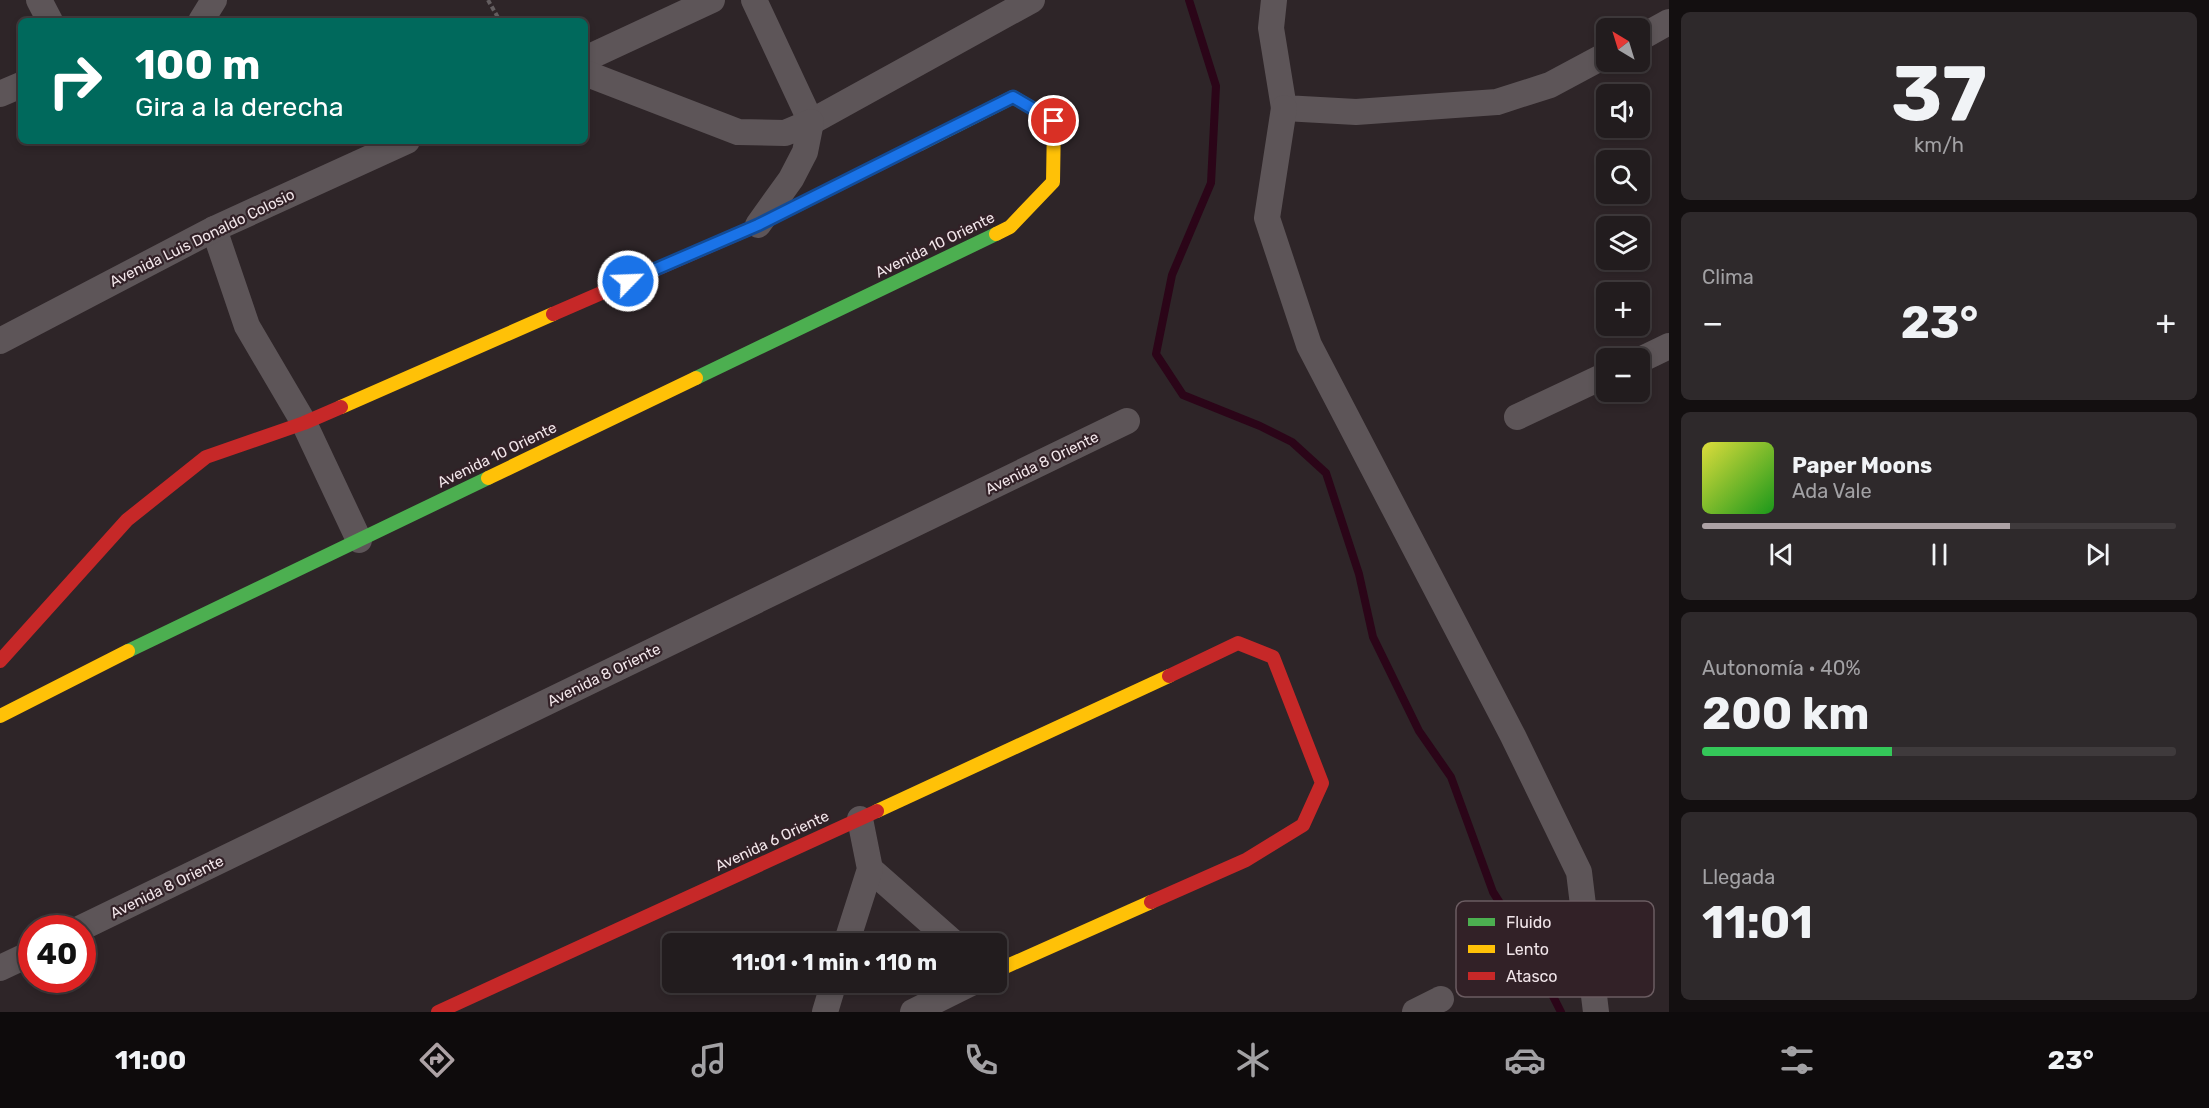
<!DOCTYPE html>
<html lang="es">
<meta charset="utf-8">
<style>
body{margin:0;font-family:Rubik,sans-serif;background:#2e292b;color:#f1f3f6;height:100vh;display:flex;flex-direction:column;font-size:22px;white-space:nowrap}
*{box-sizing:border-box;margin:0}
p{font-size:20px;color:#a2a1a4}
.icon{flex:none;width:33px;height:33px;fill:none;stroke:currentColor;stroke-width:2;stroke-linecap:round;stroke-linejoin:round}
.map{position:relative;flex:1;overflow:hidden}
.drawer{display:flex;flex-direction:column;gap:12px;padding:12px;background:#130f10;width:540px}
.drawer>*{flex:none}
.top-card{position:absolute;left:18px;top:18px;width:570px;height:126px;border-radius:9px;box-shadow:0 3px 9px #0003,0 0 0 2px #3f3a3c;background:#00695c;color:#fff;overflow:hidden}
.needle{width:39px;rotate:322deg}
.fabs{position:absolute;left:1596px;top:18px;display:grid;gap:12px}
.fabs a{display:grid;place-items:center;width:54px;height:54px;border-radius:9px;background:#221c1e;box-shadow:0 3px 9px #0003,0 0 0 2px #3f3a3c;font-size:30px}
.speed{position:absolute;left:18px;top:915px;display:flex;gap:12px;font-size:30px;font-weight:700;text-align:center}
.speed>*{display:grid;place-content:center;width:78px;height:78px;border-radius:50%;background:#221c1e;box-shadow:0 3px 9px #0003,0 0 0 2px #3f3a3c;line-height:1}
.speed .limit{border:9px solid #d22;background:#fff;color:#111}
.pin{position:absolute;display:grid;place-items:center;width:51px;height:51px;color:#fff;margin:-26px;border:3px solid #fff;border-radius:50%;box-shadow:0 2px 6px #0007}
.me{position:absolute;width:66px;margin:-33px;rotate:66deg;stroke-linejoin:round;filter:drop-shadow(0 0 4px #0008)}
.turn{display:flex;align-items:center;gap:21px;height:126px;padding:0 18px;font-size:27px}
.turn .icon{width:78px;height:78px;stroke-width:2.5}
.turn b{display:block;font-size:42px;line-height:51px}
.big{font-size:45px;font-weight:700;line-height:1.1}
.drawer .card{flex:1;display:flex;flex-direction:column;justify-content:center;gap:9px;min-width:0;padding:0 21px;border-radius:9px;background:#2e292b}
.drawer .dial{align-items:center;gap:0}
.dial b{font-size:78px;line-height:1}
.song{display:flex;align-items:center;gap:18px}
.cover{width:72px;height:72px;border-radius:9px;background:linear-gradient(135deg,hsl(60 70% 55%),hsl(120 70% 35%))}
.played{height:6px;border-radius:3px;background:linear-gradient(90deg,#ada2a5 65%,#3f3a3c 65%)}
.keys{display:flex;justify-content:space-around;direction:ltr}
.heat{display:flex;justify-content:space-between;align-items:center;font-size:33px;direction:ltr}
.charge{height:9px;border-radius:4px;background:linear-gradient(90deg,#34c759 40%,#3f3a3c 0)}
.trip{position:absolute;left:662px;top:933px;width:345px;height:60px;border-radius:9px;background:#221c1e;box-shadow:0 3px 9px #0003,0 0 0 2px #3f3a3c;font-weight:700;line-height:60px;text-align:center}
.tabs{display:flex;height:96px;justify-content:space-around;align-items:center;background:#0e0b0c;color:#a2a1a4}
.tabs .icon{width:42px;height:42px}
.tabs .on{color:#ada2a5}
.tabs b{font-size:27px;color:#f1f3f6}
main{display:flex;flex:1;min-height:0}
.map>svg:first-child{display:block}
.lines{fill:none;stroke-linecap:round;stroke-linejoin:round}
.stream{stroke:#2b0518;stroke-width:8}
.path{stroke:#645e60;stroke-width:4;stroke-dasharray:4.5 3;stroke-linecap:butt}
.street{stroke:#5d5558;stroke-width:26}
.fast{stroke:#4caf50;stroke-width:14}
.slow{stroke:#ffc107;stroke-width:14}
.jam{stroke:#c62828;stroke-width:14}
.route-casing{stroke:#114b97;stroke-width:15}
.route{stroke:#1a73e8;stroke-width:10}
.labels{text-anchor:middle;dominant-baseline:central;stroke-width:4.5;stroke-linejoin:round;paint-order:stroke}
.street-label{font-size:15px;fill:#f1e5e9;stroke:#322127}
.key{fill:#322127;stroke:#6b5c61;stroke-width:1.5}
.key-label{font-size:16px;fill:#f1e5e9}
</style>
<main>
<div class="map">
<svg width="1669" height="1012" viewBox="0 0 1669 1012">
<rect width="100%" height="100%" fill="#2e2528"/>
<g class="lines">
<polyline class="stream" points="1189,0 1216,86 1211,183 1172,275 1156,354 1183,395 1260,426 1292,442 1326,473 1359,574 1373,637 1419,731 1451,777 1493,892 1529,949 1561,1012"/>
<polyline class="path" points="488,0 500,21"/>
<g class="street">
<polyline points="39,0 50,21"/>
<polyline points="754,0 811,122 1032,0"/>
<polyline points="1274,0 1271,28 1284,108 1356,112 1497,102 1550,85 1606,55"/>
<polyline points="201,21 214,0"/>
<polyline points="1640,38 1669,22"/>
<polyline points="585,59 712,0"/>
<polyline points="585,73 738,132 785,133 811,122 805,152 791,179 758,225"/>
<polyline points="0,94 21,85"/>
<polyline points="1284,108 1267,218 1309,345 1513,736 1579,872 1596,1012"/>
<polyline points="214,229 247,326 304,423 359,540"/>
<polyline points="0,341 214,229 407,141"/>
<polyline points="1640,360 1669,346"/>
<polyline points="1517,417 1606,375"/>
<polyline points="870,869 955,944"/>
<polyline points="81,928 1127,421"/>
<polyline points="846,944 870,869 860,819"/>
<polyline points="0,968 32,953"/>
<polyline points="825,1012 834,982"/>
<polyline points="913,1012 973,982"/>
<polyline points="1415,1012 1441,999"/>
</g>
<g class="fast">
<polyline points="696,378 996,234"/>
<polyline points="128,651 488,478"/>
</g>
<g class="slow">
<polyline points="920,144 1013,97 1054,121 1053,182 1010,227 996,234"/>
<polyline points="341,407 553,314"/>
<polyline points="488,478 696,378"/>
<polyline points="0,716 128,651"/>
<polyline points="877,811 1169,676"/>
<polyline points="996,971 1151,902"/>
</g>
<g class="jam">
<polyline points="553,314 758,225 920,144"/>
<polyline points="0,661 127,520 206,457 304,423 341,407"/>
<polyline points="1151,902 1246,860 1303,825 1322,783 1273,657 1238,643 1169,676"/>
<polyline points="438,1012 877,811"/>
</g>
</g>
<g class="lines">
<defs>
<polyline id="route" points="628,281 758,225 1013,97 1054,121"/>
</defs>
<use href="#route" class="route-casing"/>
<use href="#route" class="route"/>
</g>
<g class="labels">
<g class="street-label">
<text transform="translate(202 238) rotate(-26)">Avenida Luis Donaldo Colosio</text>
<text transform="translate(935 245) rotate(-26)">Avenida 10 Oriente</text>
<text transform="translate(497 455) rotate(-26)">Avenida 10 Oriente</text>
<text transform="translate(1042 463) rotate(-26)">Avenida 8 Oriente</text>
<text transform="translate(604 675) rotate(-26)">Avenida 8 Oriente</text>
<text transform="translate(772 841) rotate(-25)">Avenida 6 Oriente</text>
<text transform="translate(167 887) rotate(-26)">Avenida 8 Oriente</text>
</g>
</g>
<rect x="1456" y="901" width="198" height="96" rx="9" class="key"/>
<rect x="1468" y="918" width="27" height="8" fill="#4caf50"/>
<rect x="1468" y="945" width="27" height="8" fill="#ffc107"/>
<rect x="1468" y="972" width="27" height="8" fill="#c62828"/>
<g class="key-label">
<text x="1506" y="928">Fluido</text>
<text x="1506" y="955">Lento</text>
<text x="1506" y="982">Atasco</text>
</g>
</svg>
<div class="fabs">
<a><svg class="needle" viewBox="-14 -14 28 28"><path d="M0-13l5 13h-10z" fill="#e53935"/><path d="M0 13l5-13h-10z" fill="#a2a1a4"/></svg></a>
<a><svg class="icon" aria-label="sound" viewBox="0 0 24 24"><path d="M4 9h4l5-4v14l-5-4H4zM17 9q2 3 0 6"/></svg></a>
<a><svg class="icon" aria-label="search" viewBox="0 0 24 24"><circle cx="10" cy="10" r="6"/><path d="M15 15l6 6"/></svg></a>
<a><svg class="icon" aria-label="layers" viewBox="0 0 24 24"><path d="M12 4l9 5-9 5-9-5zM3 14l9 5 9-5"/></svg></a>
<a>+</a>
<a>−</a>
</div>
<div class="speed"><div class="limit">40</div></div>
<div class="pin" style="left:1054px;top:121px;background:#d93025"><svg class="icon" aria-label="arrive" viewBox="0 0 24 24"><path d="M6 21V4h12l-3 4 3 4H6"/></svg></div>
<svg class="me" style="left:628px;top:281px" viewBox="-20 -20 40 40"><circle r="17" fill="#1a73e8" stroke="#fff" stroke-width="3"/><path d="M0-11L8 9 0 5-8 9z" fill="#fff"/></svg>
<div class="trip">11:01 · 1 min · 110 m</div>
<div class="top-card">
<div class="turn"><svg class="icon" aria-label="right" viewBox="0 0 24 24"><path d="M7 20v-9h11M14 6l5 5-5 5"/></svg><div><b>100 m</b>Gira a la derecha</div></div>
</div>
</div>
<section class="drawer">
<div class="card dial"><b>37</b><p>km/h</p></div>
<div class="card"><p>Clima</p>
<div class="heat"><a>−</a><b class="big">23°</b><a>+</a></div>
</div>
<div class="card">
<div class="song"><i class="cover"></i><div><b>Paper Moons</b><p>Ada Vale</p></div></div>
<div class="played"></div>
<div class="keys"><svg class="icon" aria-label="previous" viewBox="0 0 24 24"><path d="M18 5L8 12l10 7zM5 5v14"/></svg><svg class="icon" aria-label="pause" viewBox="0 0 24 24"><path d="M8 5v14M16 5v14"/></svg><svg class="icon" aria-label="next" viewBox="0 0 24 24"><path d="M6 5l10 7-10 7zM19 5v14"/></svg></div>
</div>
<div class="card"><p>Autonomía · 40%</p><b class="big">200 km</b><div class="charge"></div></div>
<div class="card"><p>Llegada</p><b class="big">11:01</b></div>
</section>
</main>
<nav class="tabs">
<b>11:00</b>
<svg class="icon on" aria-label="directions" viewBox="0 0 24 24"><path d="M12 3l9 9-9 9-9-9zM9 14v-3h6M13 9l2 2-2 2"/></svg>
<svg class="icon" aria-label="music" viewBox="0 0 24 24"><path d="M9 18V5l10-2v13"/><circle cx="6" cy="18" r="3"/><circle cx="16" cy="16" r="3"/></svg>
<svg class="icon" aria-label="phone" viewBox="0 0 24 24"><path d="M5 4h4l2 5-3 2q2 4 5 5l2-3 5 2v4C11 20 4 13 5 4z"/></svg>
<svg class="icon" aria-label="climate" viewBox="0 0 24 24"><path d="M12 3v18M4 7l16 10M4 17L20 7"/></svg>
<svg class="icon" aria-label="car" viewBox="0 0 24 24"><path d="M5 17H2v-5l4-1 3-4h7l3 4 3 1v5h-3M9 17h6M6 11h13"/><circle cx="7" cy="17" r="2"/><circle cx="17" cy="17" r="2"/></svg>
<svg class="icon" aria-label="filters" viewBox="0 0 24 24"><path d="M4 7h16M4 17h16"/><circle cx="9" cy="7" r="2"/><circle cx="15" cy="17" r="2"/></svg>
<b>23°</b>
</nav>
